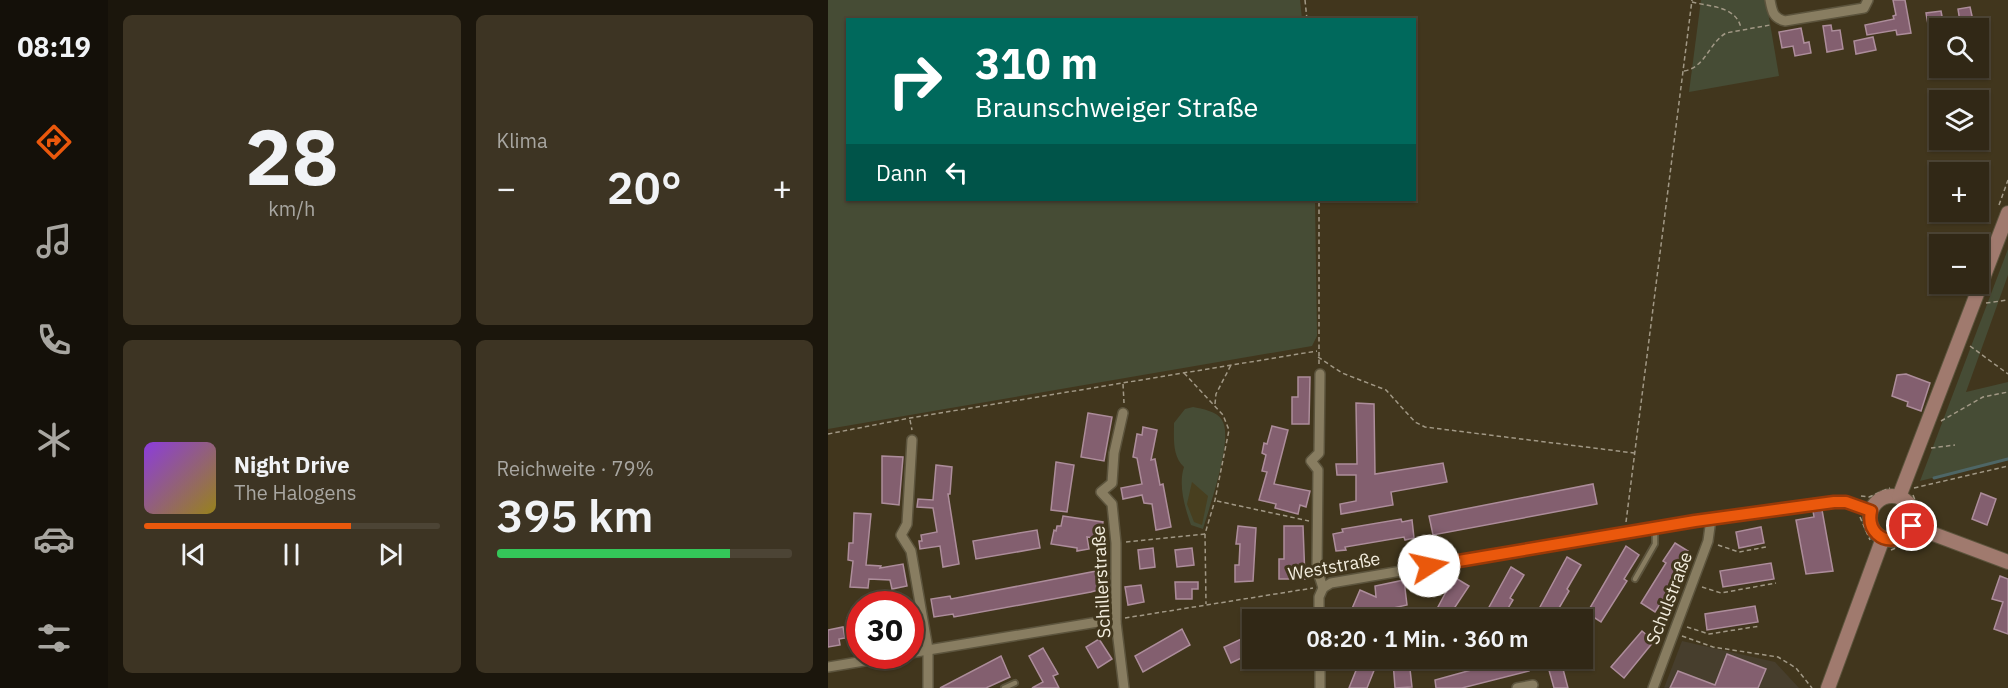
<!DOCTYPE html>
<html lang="de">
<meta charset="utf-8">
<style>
body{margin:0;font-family:"IBM Plex Sans",sans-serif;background:#3d3423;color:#f1f3f6;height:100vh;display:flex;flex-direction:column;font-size:22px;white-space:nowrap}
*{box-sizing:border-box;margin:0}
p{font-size:20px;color:#a8a6a1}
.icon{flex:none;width:33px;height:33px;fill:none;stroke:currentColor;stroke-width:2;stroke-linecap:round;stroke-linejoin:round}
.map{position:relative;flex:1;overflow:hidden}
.sheet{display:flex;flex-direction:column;gap:15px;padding:15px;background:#1b160c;width:720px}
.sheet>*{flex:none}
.top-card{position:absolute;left:18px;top:18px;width:570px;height:183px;border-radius:0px;box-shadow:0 2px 4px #0004,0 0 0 2px #4c4435;background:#00695c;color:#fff;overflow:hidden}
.buttons{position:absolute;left:1101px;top:18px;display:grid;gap:12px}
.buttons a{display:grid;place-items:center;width:60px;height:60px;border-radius:0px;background:#312816;box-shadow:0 2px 4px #0004,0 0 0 2px #4c4435;font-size:30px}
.speed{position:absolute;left:18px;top:591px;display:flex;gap:12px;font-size:30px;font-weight:700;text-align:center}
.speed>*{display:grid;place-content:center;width:78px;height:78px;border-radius:50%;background:#312816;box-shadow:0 2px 4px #0004,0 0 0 2px #4c4435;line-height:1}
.speed .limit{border:9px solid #d22;background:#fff;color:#111}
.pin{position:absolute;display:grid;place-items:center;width:51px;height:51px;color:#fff;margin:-26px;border:3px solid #fff;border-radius:50%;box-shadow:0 2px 6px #0007}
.me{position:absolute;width:66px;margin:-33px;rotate:80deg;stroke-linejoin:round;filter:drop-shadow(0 0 4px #0008)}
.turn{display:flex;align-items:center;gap:21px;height:126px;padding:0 30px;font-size:27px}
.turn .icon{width:78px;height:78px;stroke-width:2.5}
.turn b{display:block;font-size:42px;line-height:51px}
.then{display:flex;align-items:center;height:57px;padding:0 30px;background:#0003;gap:12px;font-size:22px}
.big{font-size:45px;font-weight:600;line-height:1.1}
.sheet .tile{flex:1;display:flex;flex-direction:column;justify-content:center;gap:9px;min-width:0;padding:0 21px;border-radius:9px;background:#3d3423}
.sheet .dial{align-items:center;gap:0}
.dial b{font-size:78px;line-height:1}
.song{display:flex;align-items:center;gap:18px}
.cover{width:72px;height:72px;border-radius:9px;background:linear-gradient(135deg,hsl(270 70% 55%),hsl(50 70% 35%))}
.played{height:6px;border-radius:3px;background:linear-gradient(90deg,#ea580c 70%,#4c4435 70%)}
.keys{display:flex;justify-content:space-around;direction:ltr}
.heat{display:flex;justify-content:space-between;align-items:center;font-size:33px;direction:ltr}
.charge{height:9px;border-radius:4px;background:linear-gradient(90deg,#34c759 79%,#4c4435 0)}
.sheet .tiles{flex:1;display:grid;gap:15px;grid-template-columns:repeat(2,1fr)}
.trip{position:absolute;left:414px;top:609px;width:351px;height:60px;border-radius:0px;background:#312816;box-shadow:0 2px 4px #0004,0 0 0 2px #4c4435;font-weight:600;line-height:60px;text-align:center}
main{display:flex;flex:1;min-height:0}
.menu{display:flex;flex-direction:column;width:108px;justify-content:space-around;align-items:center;background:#141009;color:#a8a6a1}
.menu .icon{width:42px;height:42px}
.menu .selected{color:#ea580c}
.menu b{font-size:27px;color:#f1f3f6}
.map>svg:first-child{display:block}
.education{fill:#473e2d}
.green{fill:#464c35}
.sand{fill:#483f1f}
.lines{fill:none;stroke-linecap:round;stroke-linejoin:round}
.stream{stroke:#4e6666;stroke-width:3}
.building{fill:#835f6f;stroke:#ad8d9b;stroke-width:1.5}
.lane-casing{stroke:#5c543d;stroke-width:8}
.street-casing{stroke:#5c543d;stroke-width:12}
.secondary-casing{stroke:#5c543d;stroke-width:16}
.path{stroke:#a19885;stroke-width:1.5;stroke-dasharray:4.5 3;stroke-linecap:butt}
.lane{stroke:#887d61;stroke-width:4.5}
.street{stroke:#887d61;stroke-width:9}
.secondary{stroke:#a07a6e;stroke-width:14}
.route-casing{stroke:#983908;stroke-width:15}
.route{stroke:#ea580c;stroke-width:10}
.labels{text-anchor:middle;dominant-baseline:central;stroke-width:6;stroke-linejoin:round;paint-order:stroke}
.street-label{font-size:18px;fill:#f3edde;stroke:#41361d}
</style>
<main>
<nav class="menu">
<b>08:19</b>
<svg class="icon selected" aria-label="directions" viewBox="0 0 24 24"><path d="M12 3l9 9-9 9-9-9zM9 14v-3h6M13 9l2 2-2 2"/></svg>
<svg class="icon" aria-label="music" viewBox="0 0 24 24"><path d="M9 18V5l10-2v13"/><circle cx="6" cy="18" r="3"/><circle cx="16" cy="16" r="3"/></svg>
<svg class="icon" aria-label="phone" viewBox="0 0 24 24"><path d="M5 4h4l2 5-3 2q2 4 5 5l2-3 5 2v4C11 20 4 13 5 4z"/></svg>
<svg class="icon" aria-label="climate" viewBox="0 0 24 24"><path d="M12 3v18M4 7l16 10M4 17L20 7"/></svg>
<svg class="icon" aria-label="car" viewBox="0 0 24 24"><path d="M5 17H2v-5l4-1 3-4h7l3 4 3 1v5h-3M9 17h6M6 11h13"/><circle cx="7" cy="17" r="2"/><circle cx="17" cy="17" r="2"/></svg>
<svg class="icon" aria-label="filters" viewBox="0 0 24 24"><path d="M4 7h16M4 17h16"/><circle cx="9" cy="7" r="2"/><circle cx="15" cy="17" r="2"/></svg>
</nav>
<section class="sheet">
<div class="tiles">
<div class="tile dial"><b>28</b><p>km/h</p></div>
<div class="tile"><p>Klima</p>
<div class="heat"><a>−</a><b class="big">20°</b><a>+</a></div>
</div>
<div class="tile">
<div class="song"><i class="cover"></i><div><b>Night Drive</b><p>The Halogens</p></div></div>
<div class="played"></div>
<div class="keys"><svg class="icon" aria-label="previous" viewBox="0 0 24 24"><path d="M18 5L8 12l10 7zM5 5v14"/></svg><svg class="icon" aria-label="pause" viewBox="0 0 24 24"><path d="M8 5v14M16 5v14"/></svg><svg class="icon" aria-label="next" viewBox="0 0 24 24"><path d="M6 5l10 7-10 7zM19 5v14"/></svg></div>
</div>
<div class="tile"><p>Reichweite · 79%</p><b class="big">395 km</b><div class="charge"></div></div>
</div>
</section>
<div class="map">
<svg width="1180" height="688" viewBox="0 0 1180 688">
<rect width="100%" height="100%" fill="#41361d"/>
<polygon class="education" points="854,641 947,662 971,688 836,688"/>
<g class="green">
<polygon points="0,0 472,0 474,19 20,20 20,200 487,200 489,336 484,346 0,429"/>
<polygon points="873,0 938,0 951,76 861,92"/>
<polygon points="1180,249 1180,275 1138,392 1180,382 1180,459 1092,481"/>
<path d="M365 407C374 409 389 411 394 420 406 438 381 508 375 529L363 525C357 508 350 485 356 467 344 456 346 438 346 423L357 409Z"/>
</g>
<polygon class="sand" points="364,482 380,496 374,525 366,522 359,504"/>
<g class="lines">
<polyline class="stream" points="1106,478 1180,459"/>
</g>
<g class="building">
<polygon points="1065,0 1077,0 1083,33 1069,35 1068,30 1039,35 1037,25 1066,19 1065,16 1068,15"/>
<polygon points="1142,7 1146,25 1133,28 1130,9"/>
<polygon points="1113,11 1116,27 1101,30 1098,13"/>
<polygon points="1003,25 1004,31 1012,30 1015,49 999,52 995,26"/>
<polygon points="973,28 976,43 981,42 983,53 967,56 965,46 954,48 951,32"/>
<polygon points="1045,37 1048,50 1028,54 1026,41"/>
<polygon points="1078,374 1102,383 1093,411 1079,406 1080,402 1064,396 1069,375"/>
<polygon points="470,377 482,377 481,424 464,424 464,397 470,397"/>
<polygon points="528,403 546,404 547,474 615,463 619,482 563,492 565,505 513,514 512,504 528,501 528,475 509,475 508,464 529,464"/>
<polygon points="260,413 284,417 276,461 253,457"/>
<polygon points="444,426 460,430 446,484 482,491 478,507 472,505 470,514 447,508 448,504 431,500 439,472 434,471 438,455 434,453 436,443 439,444"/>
<polygon points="315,427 329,430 323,460 327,459 332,485 335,484 343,527 328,530 324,504 316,503 314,495 295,499 293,488 314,484 309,458 305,457 309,434 314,435"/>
<polygon points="54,456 75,457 71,505 54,503"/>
<polygon points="228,462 246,465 239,512 223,510"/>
<polygon points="108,465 124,467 122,494 120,494 131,564 115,567 112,546 92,549 91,541 94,541 93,535 109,532 105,508 89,507 90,499 105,500"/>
<polygon points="765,484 769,504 605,535 601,516"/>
<polygon points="1153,493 1168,499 1159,525 1144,519"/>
<polygon points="994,510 1005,571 978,574 968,520 986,517 985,511"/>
<polygon points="26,513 43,514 38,565 53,566 52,568 75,564 79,586 64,589 62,580 41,579 40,588 22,587 25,561 20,560 21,543 25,543"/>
<polygon points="235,516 275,522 272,539 259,537 261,549 249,551 249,548 223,544 226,530 228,531 229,526 233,526"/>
<polygon points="573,519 574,522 584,520 586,538 577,540 576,537 517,547 518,550 508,551 505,534 515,532 514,529"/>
<polygon points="410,526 428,528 425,581 407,582 407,565 411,565 412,544 408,544"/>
<polygon points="456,526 475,526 477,579 451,579 451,559 456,559"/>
<polygon points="933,527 936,543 911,548 908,532"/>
<polygon points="209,530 212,548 148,559 145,541"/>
<polygon points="847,543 860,551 848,569 852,572 827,612 813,603 838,563 835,561"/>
<polygon points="798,546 811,555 796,579 799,581 773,622 759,613"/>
<polygon points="325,548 327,567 312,569 310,550"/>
<polygon points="364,548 366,565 349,567 347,550"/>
<polygon points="739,557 753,565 739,589 741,591 724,620 705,620"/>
<polygon points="943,563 946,579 895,587 892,571"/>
<polygon points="683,567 696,575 682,598 685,600 673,620 654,620"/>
<polygon points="279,569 281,587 263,592 126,617 125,614 106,617 103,599 122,596 123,599"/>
<polygon points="1172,576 1180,579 1180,634 1166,629 1175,602 1164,599"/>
<polygon points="626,577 641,586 625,610 628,612 623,620 603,620"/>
<polygon points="576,580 579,605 520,618 532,590 548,597 547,586"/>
<polygon points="347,582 370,582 370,589 364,589 364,599 348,599"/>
<polygon points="313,585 316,602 300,605 297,587"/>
<polygon points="927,606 930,622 879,630 877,614"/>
<polygon points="32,616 32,636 17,638 19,618"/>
<polygon points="15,627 17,638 11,639 12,645 0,647 0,630"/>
<polygon points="354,629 362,645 315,672 307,656"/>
<polygon points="814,631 826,641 796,678 783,667"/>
<polygon points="424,634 424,653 403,663 396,647"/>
<polygon points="271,639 284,659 270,668 258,647"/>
<polygon points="215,648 230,674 225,676 231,688 204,688 215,682 201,656"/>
<polygon points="899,654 938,669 930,688 842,688 850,671 887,685"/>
<polygon points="173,656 182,677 158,688 112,688"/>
<polygon points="533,658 551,658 539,688 521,688"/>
<polygon points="698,658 701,671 634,688 608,688 607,680 665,664"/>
<polygon points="581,660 584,687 567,688 565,661"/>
<polygon points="732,660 735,669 740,688 726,688 719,663"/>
</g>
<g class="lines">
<defs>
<g id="lane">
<polyline points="807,579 827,544 827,527"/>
<polyline points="176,688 187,683"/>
</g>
<g id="street">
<path d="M942 0C944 11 945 18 957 21L1036 8 1040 0"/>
<polyline points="295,413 286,453 284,483 273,492 284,504 288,543 288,622 296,688"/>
<polyline points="84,440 79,524 73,535 83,551 100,649 100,688"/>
<polyline points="495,588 503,583 867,521 991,503 1018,502 1043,511"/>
<polyline points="491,620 491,597 495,588 489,569 490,470 483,461 491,453 492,374"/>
<polyline points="82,653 276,621 288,622"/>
<polyline points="492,658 492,688"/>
<polyline points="0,667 66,656"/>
<polyline points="689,688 705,685"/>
<polyline points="825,688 880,541 883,519"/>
</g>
<g id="secondary">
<circle cx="1064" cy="518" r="22"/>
<polyline points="1071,497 1180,213"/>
<polyline points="1084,526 1180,562"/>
<polyline points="1000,688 1055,538"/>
</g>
</defs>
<use href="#lane" class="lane-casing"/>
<use href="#street" class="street-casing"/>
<use href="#secondary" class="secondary-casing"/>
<g class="path">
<polyline points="477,0 479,20"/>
<path d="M864 2C883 7 908 6 913 28"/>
<path d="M856 71C878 67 880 44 898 33L942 25"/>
<polyline points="1171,205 1180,180"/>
<polyline points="1158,303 1180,300"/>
<polyline points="1142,346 1180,374"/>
<polyline points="490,357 514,373 558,390 587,422 597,427 806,453"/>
<polyline points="491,364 491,200"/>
<polyline points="356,373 395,415 401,430 387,500 377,534 378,604"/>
<polyline points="295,384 296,403"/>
<polyline points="387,404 388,394 403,365"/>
<polyline points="82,420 84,430"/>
<polyline points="1113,421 1155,397 1180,392"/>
<polyline points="0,434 82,418 489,351"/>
<polyline points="1103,448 1127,445"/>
<polyline points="1086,488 1180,466"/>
<polyline points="1085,495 1094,517"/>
<polyline points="1033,496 1041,497 1062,488"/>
<polyline points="389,501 481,521"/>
<polyline points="1032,517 1042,540"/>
<polyline points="798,522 864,0"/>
<polyline points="298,542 377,534"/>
<polyline points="890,545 911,552 938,547"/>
<polyline points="1063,550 1086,540"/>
<polyline points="874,587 893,593 948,583"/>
<polyline points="297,618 485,588"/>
<polyline points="859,627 881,634 932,626"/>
<polyline points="854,636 885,647 950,657 968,668 984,688"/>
</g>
<use href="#lane" class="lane"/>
<use href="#street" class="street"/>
<use href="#secondary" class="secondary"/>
</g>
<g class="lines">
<defs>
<path id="route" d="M601 566 867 521 1006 502H1018L1043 511C1039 530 1053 544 1072 538L1084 526"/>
</defs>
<use href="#route" class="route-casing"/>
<use href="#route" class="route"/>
</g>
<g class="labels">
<g class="street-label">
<text transform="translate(506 566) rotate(-10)">Weststraße</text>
<text transform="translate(273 582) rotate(-93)">Schillerstraße</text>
<text transform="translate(841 598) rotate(-69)">Schulstraße</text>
</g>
</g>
</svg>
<div class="buttons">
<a><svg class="icon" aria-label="search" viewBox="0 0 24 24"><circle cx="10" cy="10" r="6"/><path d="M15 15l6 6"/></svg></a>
<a><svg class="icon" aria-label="layers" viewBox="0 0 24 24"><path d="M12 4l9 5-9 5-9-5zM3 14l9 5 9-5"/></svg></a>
<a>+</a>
<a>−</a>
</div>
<div class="speed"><div class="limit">30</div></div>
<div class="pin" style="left:1084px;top:526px;background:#d93025"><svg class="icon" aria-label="arrive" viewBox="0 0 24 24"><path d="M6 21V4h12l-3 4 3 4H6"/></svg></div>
<svg class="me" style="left:601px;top:566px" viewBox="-20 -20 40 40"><circle r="19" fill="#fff"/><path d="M0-13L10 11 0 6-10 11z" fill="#ea580c"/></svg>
<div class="trip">08:20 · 1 Min. · 360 m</div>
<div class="top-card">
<div class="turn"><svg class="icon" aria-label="right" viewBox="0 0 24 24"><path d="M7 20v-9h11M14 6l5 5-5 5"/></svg><div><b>310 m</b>Braunschweiger Straße</div></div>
<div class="then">Dann<svg class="icon" aria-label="left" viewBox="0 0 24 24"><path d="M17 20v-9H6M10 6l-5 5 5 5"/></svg></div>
</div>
</div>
</main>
